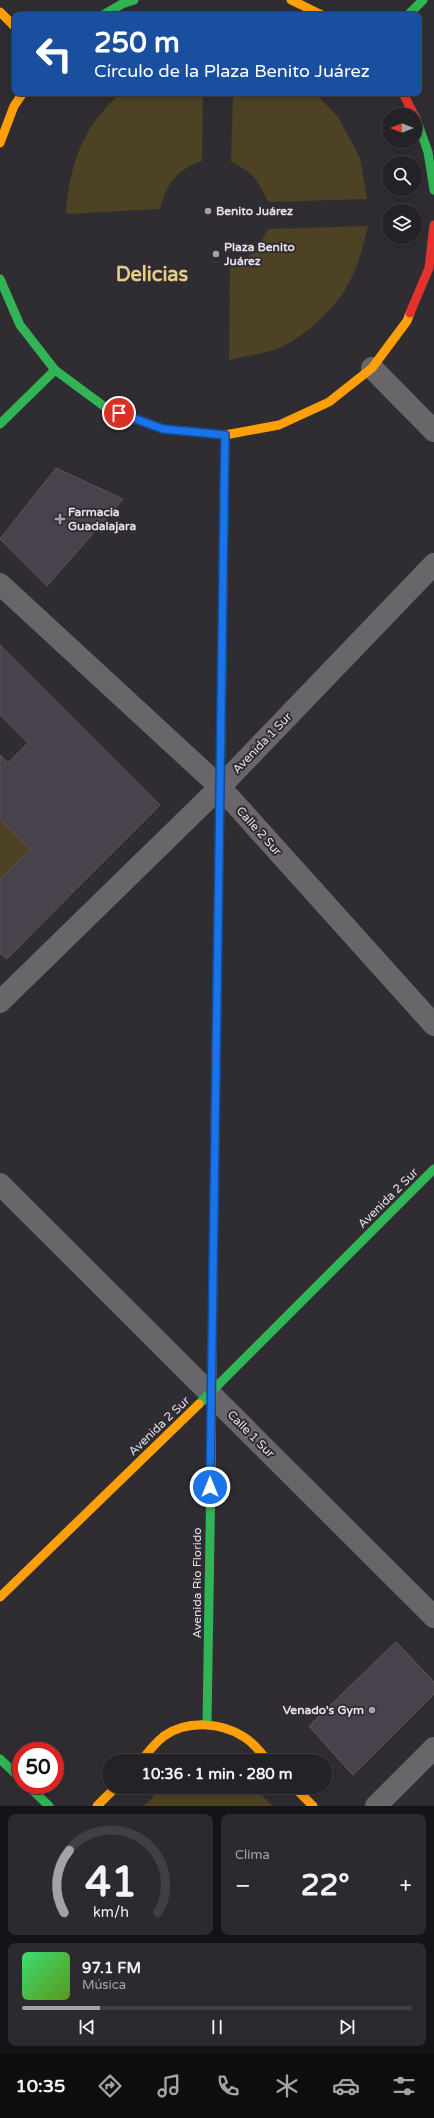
<!DOCTYPE html>
<html lang="es">
<meta charset="utf-8">
<style>
body{margin:0;font-family:"Varela Round",sans-serif;background:#2c2a2e;color:#f1f3f6;height:100vh;display:flex;flex-direction:column;font-size:15px;white-space:nowrap}
*{box-sizing:border-box;margin:0}
p{font-size:13px;color:#a3a4a7}
.icon{flex:none;width:22px;height:22px;fill:none;stroke:currentColor;stroke-width:2;stroke-linecap:round;stroke-linejoin:round}
.map{position:relative;height:1806px;overflow:hidden}
.drawer{display:flex;flex-direction:column;gap:8px;padding:8px;background:#141315;flex:1}
.drawer>*{flex:none}
.banner{position:absolute;left:12px;top:12px;width:410px;height:84px;border-radius:8px;box-shadow:0 2px 10px #0003,0 0 0 1px #413f43;background:#1a4fa0;color:#fff;overflow:hidden}
.needle{width:26px;rotate:270deg}
.fabs{position:absolute;left:382px;top:108px;display:grid;gap:8px}
.fabs a{display:grid;place-items:center;width:40px;height:40px;border-radius:50%;background:#242226;box-shadow:0 2px 10px #0003,0 0 0 1px #413f43;font-size:20px}
.speed{position:absolute;left:12px;top:1742px;display:flex;gap:8px;font-size:20px;font-weight:700;text-align:center}
.speed>*{display:grid;place-content:center;width:52px;height:52px;border-radius:50%;background:#242226;box-shadow:0 2px 10px #0003,0 0 0 1px #413f43;line-height:1}
.speed .limit{border:6px solid #d22;background:#fff;color:#111}
.pin{position:absolute;display:grid;place-items:center;width:34px;height:34px;color:#fff;margin:-17px;border:2px solid #fff;border-radius:50%;box-shadow:0 1px 4px #0007}
.me{position:absolute;width:44px;margin:-22px;rotate:0deg;stroke-linejoin:round;filter:drop-shadow(0 0 3px #0008)}
.turn{display:flex;align-items:center;gap:14px;height:84px;padding:0 16px;font-size:18px}
.turn .icon{width:52px;height:52px;stroke-width:2.5}
.turn b{display:block;font-size:28px;line-height:34px}
.big{font-size:30px;font-weight:800;line-height:1.1}
.drawer .widget{flex:1;display:flex;flex-direction:column;justify-content:center;gap:6px;min-width:0;padding:0 14px;border-radius:8px;background:#2c2a2e}
.drawer .dial{align-items:center;gap:0}
.dial svg{height:104px;overflow:visible;fill:none;stroke:#413f43;stroke-width:7;stroke-linecap:round;text-anchor:middle}
.dial text{fill:#f1f3f6;stroke:none}
.song{display:flex;align-items:center;gap:12px}
.cover{width:48px;height:48px;border-radius:6px;background:linear-gradient(135deg,hsl(140 70% 55%),hsl(90 70% 35%))}
.played{height:4px;border-radius:2px;background:linear-gradient(90deg,#a4a1a7 20%,#413f43 20%)}
.keys{display:flex;justify-content:space-around;direction:ltr}
.heat{display:flex;justify-content:space-between;align-items:center;font-size:22px;direction:ltr}
.drawer .tiles{flex:1;display:grid;gap:8px;grid-template-columns:1fr 1fr}
.widget:last-child{grid-column:span 2}
.trip{position:absolute;left:102px;top:1754px;width:230px;height:40px;border-radius:20px;background:#242226;box-shadow:0 2px 10px #0003,0 0 0 1px #413f43;font-weight:800;line-height:40px;text-align:center}
.tab-bar{display:flex;height:64px;justify-content:space-around;align-items:center;background:#0e0e0f;color:#a3a4a7}
.tab-bar .icon{width:28px;height:28px}
.tab-bar .selected{color:#a4a1a7}
.tab-bar b{font-size:18px;color:#f1f3f6}
.map>svg:first-child{display:block}
.green{fill:#4d4324}
.building{fill:#48424c;stroke:#58555a}
.lines{fill:none;stroke-linecap:round;stroke-linejoin:round}
.street{stroke:#686669;stroke-width:22}
.fast{stroke:#30b455;stroke-width:9}
.slow{stroke:#ff9f0a;stroke-width:9}
.jam{stroke:#e5322d;stroke-width:9}
.route-casing{stroke:#114b97;stroke-width:10}
.route{stroke:#1a73e8;stroke-width:7}
.poi-dot{fill:#a4a1a7;stroke:#312b34;stroke-width:1.5}
.labels{text-anchor:middle;dominant-baseline:central;stroke-width:4;stroke-linejoin:round;paint-order:stroke}
.poi-label{font-size:12px;font-weight:bold;fill:#e3e0e6;stroke:#312b34;text-anchor:start}
.street-label{font-size:12px;fill:#e3e0e6;stroke:#312b34}
.town-label{font-size:20px;font-weight:bold;fill:#e5ce81;stroke:#312b34}
</style>
<div class="map">
<svg width="434" height="1806" viewBox="0 0 434 1806">
<rect width="100%" height="100%" fill="#302d32"/>
<g class="green">
<path d="M121 93H203L202 161C176 170 167 183 160 209L66 214C69 165 83 126 121 93Z"/>
<path d="M233 93 316 94 338 117 360 158 367 199 268 202C258 180 253 172 231 162Z"/>
<path d="M368 226C363 245 359 264 350 281 338 306 303 339 277 349 261 354 244 356 229 360L230 268C249 259 259 248 268 229Z"/>
<polygon points="0,819 30,849 0,880"/>
<polygon points="163,1787 253,1787 273,1806 144,1806"/>
</g>
<g class="building">
<polygon points="56,468 123,499 47,586 0,539"/>
<polygon points="0,645 160,805 73,892 0,819 0,755 8,763 28,743 0,715"/>
<polygon points="30,849 73,892 7,959 0,953 0,880"/>
<polygon points="396,1642 434,1682 434,1694 353,1775 309,1726"/>
<polygon points="396,1642 434,1682 434,1694 353,1775 309,1726"/>
</g>
<g class="lines">
<g class="street">
<polyline points="372,368 434,431"/>
<polyline points="0,584 220,787 434,1025"/>
<polyline points="0,1002 220,787 434,564"/>
<polyline points="0,1184 434,1617"/>
<polyline points="376,1806 434,1748"/>
</g>
<g class="fast">
<polyline points="103,15 122,4 134,0"/>
<polyline points="408,15 423,0"/>
<polyline points="415,116 428,152 434,190"/>
<polyline points="0,279 20,325 55,370 105,407 163,429 185,431"/>
<polyline points="0,424 55,370"/>
<polyline points="221,744 225,435"/>
<polyline points="213,1278 218,915"/>
<polyline points="199,1404 434,1169"/>
<polyline points="207,1724 211,1472"/>
<polyline points="0,1759 21,1779"/>
<polyline points="27,1785 49,1806"/>
</g>
<g class="slow">
<polyline points="291,0 322,15"/>
<polyline points="0,12 15,27"/>
<polyline points="0,143 14,106 23,93"/>
<polyline points="185,431 225,435 279,425 329,402 372,368 407,321 410,313"/>
<polyline points="211,1472 213,1278"/>
<polyline points="0,1597 199,1404"/>
<path d="M141 1761C148 1752 155 1743 164 1736 187 1720 221 1722 244 1737 254 1743 261 1753 268 1761"/>
<polyline points="294,1787 313,1806"/>
<polyline points="97,1806 116,1787"/>
</g>
<g class="jam">
<polyline points="403,93 414,115"/>
<polyline points="410,313 429,268 434,225"/>
<polyline points="218,915 221,744"/>
</g>
</g>
<g class="lines">
<defs>
<polyline id="route" points="119,413 163,429 225,435 210,1487"/>
</defs>
<use href="#route" class="route-casing"/>
<use href="#route" class="route"/>
</g>
<g class="poi-dot">
<circle cx="208" cy="211" r="4"/>
<circle cx="216" cy="254" r="4"/>
<path d="M58 513h4v4h4v4h-4v4h-4v-4h-4v-4h4z"/>
<circle cx="372" cy="1710" r="4"/>
</g>
<g class="labels">
<g class="poi-label">
<text x="216" y="211">Benito Juárez</text>
<text x="224" y="247">Plaza Benito<tspan x="224" dy="14">Juárez</tspan></text>
<text x="68" y="512">Farmacia<tspan x="68" dy="14">Guadalajara</tspan></text>
<text x="364" y="1710" text-anchor="end">Venado's Gym</text>
</g>
<g class="street-label">
<text transform="translate(262 743) rotate(-46)">Avenida 1 Sur</text>
<text transform="translate(259 831) rotate(48)">Calle 2 Sur</text>
<text transform="translate(388 1198) rotate(-45)">Avenida 2 Sur</text>
<text transform="translate(159 1426) rotate(-44)">Avenida 2 Sur</text>
<text transform="translate(251 1434) rotate(45)">Calle 1 Sur</text>
<text transform="translate(197 1583) rotate(-90)">Avenida Río Florido</text>
</g>
<g class="town-label">
<text x="152" y="275">Delicias</text>
</g>
</g>
</svg>
<div class="fabs">
<a><svg class="needle" viewBox="-14 -14 28 28"><path d="M0-13l5 13h-10z" fill="#e53935"/><path d="M0 13l5-13h-10z" fill="#a3a4a7"/></svg></a>
<a><svg class="icon" aria-label="search" viewBox="0 0 24 24"><circle cx="10" cy="10" r="6"/><path d="M15 15l6 6"/></svg></a>
<a><svg class="icon" aria-label="layers" viewBox="0 0 24 24"><path d="M12 4l9 5-9 5-9-5zM3 14l9 5 9-5"/></svg></a>
</div>
<div class="speed"><div class="limit">50</div></div>
<div class="pin" style="left:119px;top:413px;background:#d93025"><svg class="icon" aria-label="arrive" viewBox="0 0 24 24"><path d="M6 21V4h12l-3 4 3 4H6"/></svg></div>
<svg class="me" style="left:210px;top:1487px" viewBox="-20 -20 40 40"><circle r="17" fill="#1a73e8" stroke="#fff" stroke-width="3"/><path d="M0-11L8 9 0 5-8 9z" fill="#fff"/></svg>
<div class="trip">10:36 · 1 min · 280 m</div>
<div class="banner">
<div class="turn"><svg class="icon" aria-label="left" viewBox="0 0 24 24"><path d="M17 20v-9H6M10 6l-5 5 5 5"/></svg><div><b>250 m</b>Círculo de la Plaza Benito Juárez</div></div>
</div>
</div>
<section class="drawer">
<div class="tiles">
<div class="widget dial"><svg viewBox="0 0 100 80">
<path d="M14 69A42 42 0 1 1 86 69"/>
<path d="M14 69A42 42 0 0 1 18 21" stroke="#a4a1a7"/>
<text x="50" y="56" font-size="32" font-weight="700">41</text>
<text x="50" y="72" font-size="11">km/h</text>
</svg></div>
<div class="widget"><p>Clima</p>
<div class="heat"><a>−</a><b class="big">22°</b><a>+</a></div>
</div>
<div class="widget">
<div class="song"><i class="cover"></i><div><b>97.1 FM</b><p>Música</p></div></div>
<div class="played"></div>
<div class="keys"><svg class="icon" aria-label="previous" viewBox="0 0 24 24"><path d="M18 5L8 12l10 7zM5 5v14"/></svg><svg class="icon" aria-label="pause" viewBox="0 0 24 24"><path d="M8 5v14M16 5v14"/></svg><svg class="icon" aria-label="next" viewBox="0 0 24 24"><path d="M6 5l10 7-10 7zM19 5v14"/></svg></div>
</div>
</div>
</section>
<nav class="tab-bar">
<b>10:35</b>
<svg class="icon selected" aria-label="directions" viewBox="0 0 24 24"><path d="M12 3l9 9-9 9-9-9zM9 14v-3h6M13 9l2 2-2 2"/></svg>
<svg class="icon" aria-label="music" viewBox="0 0 24 24"><path d="M9 18V5l10-2v13"/><circle cx="6" cy="18" r="3"/><circle cx="16" cy="16" r="3"/></svg>
<svg class="icon" aria-label="phone" viewBox="0 0 24 24"><path d="M5 4h4l2 5-3 2q2 4 5 5l2-3 5 2v4C11 20 4 13 5 4z"/></svg>
<svg class="icon" aria-label="climate" viewBox="0 0 24 24"><path d="M12 3v18M4 7l16 10M4 17L20 7"/></svg>
<svg class="icon" aria-label="car" viewBox="0 0 24 24"><path d="M5 17H2v-5l4-1 3-4h7l3 4 3 1v5h-3M9 17h6M6 11h13"/><circle cx="7" cy="17" r="2"/><circle cx="17" cy="17" r="2"/></svg>
<svg class="icon" aria-label="filters" viewBox="0 0 24 24"><path d="M4 7h16M4 17h16"/><circle cx="9" cy="7" r="2"/><circle cx="15" cy="17" r="2"/></svg>
</nav>
